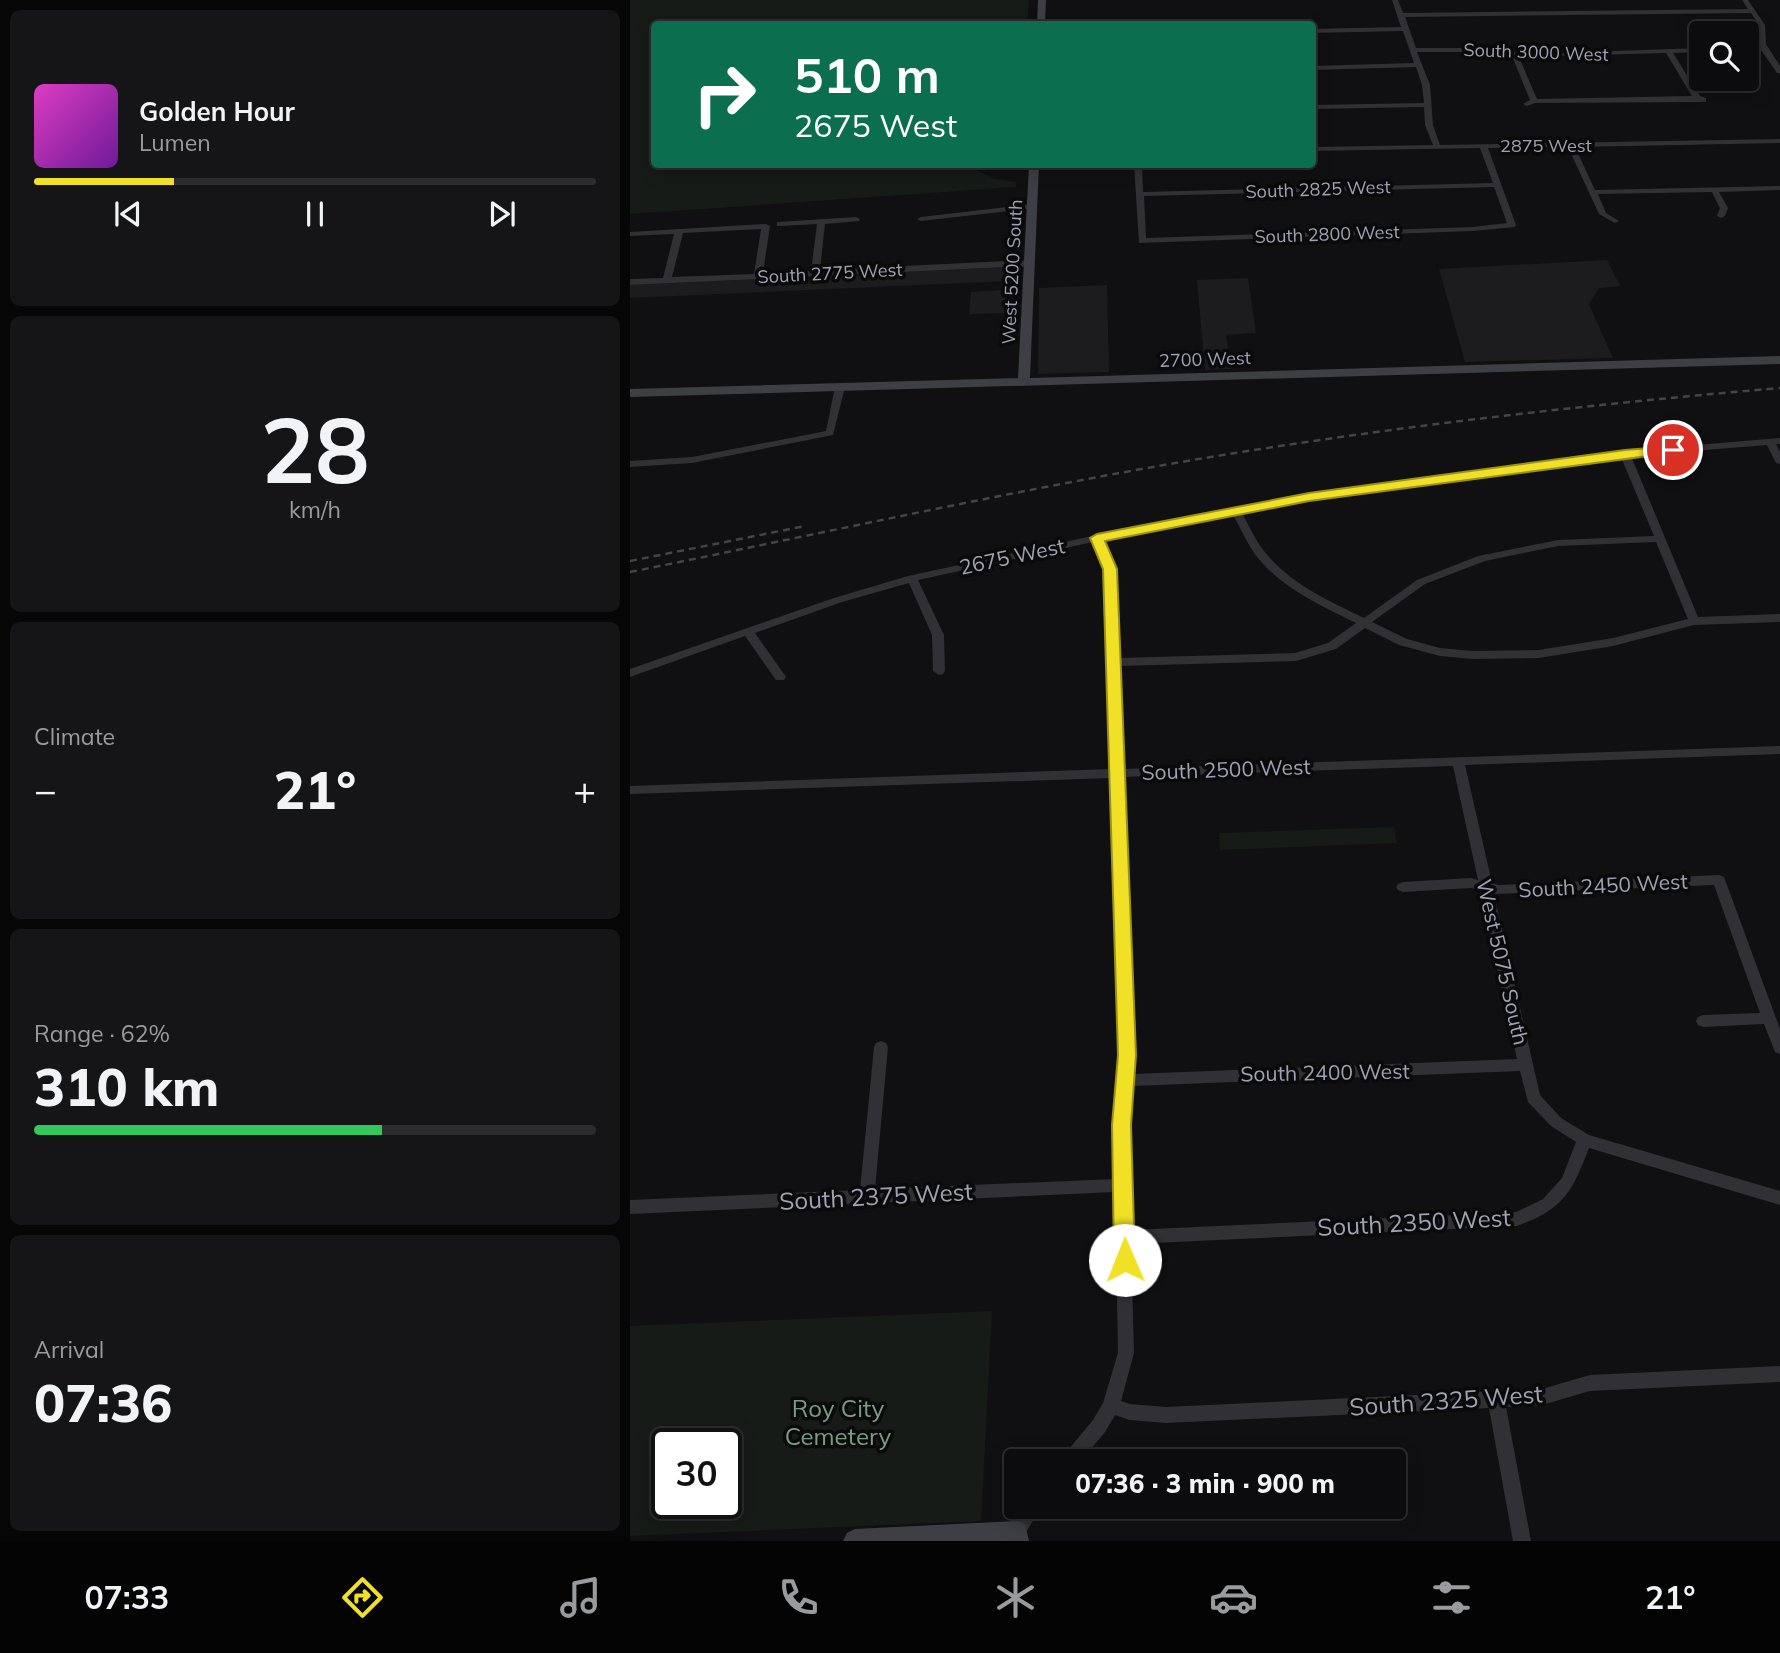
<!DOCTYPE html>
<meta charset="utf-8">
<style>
body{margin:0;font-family:Mulish,sans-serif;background:#151416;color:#f1f3f6;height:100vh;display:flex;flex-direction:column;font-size:26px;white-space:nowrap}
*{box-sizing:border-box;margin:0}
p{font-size:23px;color:#9a9b9d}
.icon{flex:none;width:38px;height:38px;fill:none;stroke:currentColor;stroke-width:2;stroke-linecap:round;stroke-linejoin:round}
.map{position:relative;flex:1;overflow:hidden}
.side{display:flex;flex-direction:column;gap:10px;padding:10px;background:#070607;width:630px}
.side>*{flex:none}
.guide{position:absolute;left:21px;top:21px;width:665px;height:147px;border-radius:7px;box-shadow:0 4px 18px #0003,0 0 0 2px #2c2b2e;background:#0b6e4f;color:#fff;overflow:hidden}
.tools{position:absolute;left:1059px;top:21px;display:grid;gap:14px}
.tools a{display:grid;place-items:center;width:70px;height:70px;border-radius:7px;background:#0c0b0d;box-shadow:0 4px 18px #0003,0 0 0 2px #2c2b2e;font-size:35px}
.speed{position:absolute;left:21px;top:1428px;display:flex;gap:14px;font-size:35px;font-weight:700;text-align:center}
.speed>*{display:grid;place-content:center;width:91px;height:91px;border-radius:50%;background:#0c0b0d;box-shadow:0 4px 18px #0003,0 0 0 2px #2c2b2e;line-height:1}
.speed .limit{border:4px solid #111;border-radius:10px;background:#fff;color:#111}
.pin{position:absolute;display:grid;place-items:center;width:60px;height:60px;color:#fff;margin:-30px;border:4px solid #fff;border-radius:50%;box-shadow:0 2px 7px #0007}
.me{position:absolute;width:77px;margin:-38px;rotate:359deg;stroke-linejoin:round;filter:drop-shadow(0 0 5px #0008)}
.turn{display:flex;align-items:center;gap:24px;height:147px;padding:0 28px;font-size:32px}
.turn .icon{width:91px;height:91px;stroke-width:2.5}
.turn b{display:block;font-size:49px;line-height:60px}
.big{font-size:52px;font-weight:800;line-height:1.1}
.side .tile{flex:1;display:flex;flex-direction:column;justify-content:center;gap:10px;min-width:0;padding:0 24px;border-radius:10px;background:#151416}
.side .dial{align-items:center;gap:0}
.dial b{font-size:91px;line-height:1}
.song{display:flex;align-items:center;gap:21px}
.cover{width:84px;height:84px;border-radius:10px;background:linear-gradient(135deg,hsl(310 70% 55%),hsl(280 70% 35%))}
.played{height:7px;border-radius:4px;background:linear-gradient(90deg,#f0e127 25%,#2c2b2e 25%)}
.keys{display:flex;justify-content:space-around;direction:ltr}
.heat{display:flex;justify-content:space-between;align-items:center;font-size:38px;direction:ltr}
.charge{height:10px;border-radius:5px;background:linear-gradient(90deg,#34c759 62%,#2c2b2e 0)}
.trip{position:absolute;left:374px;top:1449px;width:402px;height:70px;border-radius:7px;background:#0c0b0d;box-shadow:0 4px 18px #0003,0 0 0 2px #2c2b2e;font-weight:800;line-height:70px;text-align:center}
.dock{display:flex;height:112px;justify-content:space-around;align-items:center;background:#050405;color:#9a9b9d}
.dock .icon{width:49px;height:49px}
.dock .selected{color:#f0e127}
.dock b{font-size:32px;color:#f1f3f6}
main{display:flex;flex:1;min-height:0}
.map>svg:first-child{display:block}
.built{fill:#1c1b1d}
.green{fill:#161b18;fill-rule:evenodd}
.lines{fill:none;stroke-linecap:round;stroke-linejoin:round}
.street{fill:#313035;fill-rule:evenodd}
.secondary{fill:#3e3e45;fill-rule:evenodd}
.rail{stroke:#43434a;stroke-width:2.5;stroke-dasharray:7 5;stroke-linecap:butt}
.route{fill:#f0e127;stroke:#9c9219;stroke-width:2}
.labels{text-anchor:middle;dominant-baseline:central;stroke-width:7;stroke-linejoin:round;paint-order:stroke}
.far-street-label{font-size:18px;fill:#a0a1b2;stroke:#0b0a0b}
.street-label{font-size:21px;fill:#a0a1b2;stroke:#0b0a0b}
.near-street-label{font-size:24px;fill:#a0a1b2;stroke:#0b0a0b}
.near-park-label{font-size:24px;fill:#779d83;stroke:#0b0a0b}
</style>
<main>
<section class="side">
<div class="tile">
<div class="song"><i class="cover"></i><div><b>Golden Hour</b><p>Lumen</p></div></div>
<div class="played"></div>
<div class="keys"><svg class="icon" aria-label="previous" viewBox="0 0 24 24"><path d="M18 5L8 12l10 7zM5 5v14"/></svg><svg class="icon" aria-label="pause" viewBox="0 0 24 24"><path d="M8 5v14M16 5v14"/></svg><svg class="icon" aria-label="next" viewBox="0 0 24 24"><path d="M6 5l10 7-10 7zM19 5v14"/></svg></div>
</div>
<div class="tile dial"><b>28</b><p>km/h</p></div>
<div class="tile"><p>Climate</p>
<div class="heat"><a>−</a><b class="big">21°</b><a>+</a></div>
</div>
<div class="tile"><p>Range · 62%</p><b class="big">310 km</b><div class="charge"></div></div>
<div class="tile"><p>Arrival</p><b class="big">07:36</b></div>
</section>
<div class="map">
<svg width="1150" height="1541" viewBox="0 0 1150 1541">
<rect width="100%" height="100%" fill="#100f11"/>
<g class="built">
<polygon points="977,260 990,286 969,288 959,304 983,358 835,362 809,269"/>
<polygon points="381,267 380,281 0,298 0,285"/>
<polygon points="618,278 626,333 596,335 601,369 575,370 567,280"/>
<polygon points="477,285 479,372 408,374 409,288"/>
<polygon points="386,289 385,313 339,314 341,292"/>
</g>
<g class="green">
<polygon points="0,0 399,0 397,24 24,24 24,164 335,165 365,179 386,182 386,187 0,214"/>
<polygon points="764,827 767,843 590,850 589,833"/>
<path d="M362 1311 351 1521 0 1536V1326ZM37 1444H96V1503H37Z"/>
</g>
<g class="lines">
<g class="street">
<path d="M762 0H768L773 13 1118 9 1112 0H1118L1135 25 1136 44 1150 66V73H1147L1131 50H1116V46H1130L1128 39 1129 25 1121 13 775 17 786 48H848L899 54 1071 48V52L1043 53 1070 96 1076 98V102L905 103 897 106 893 104 900 100 882 56 848 52H787L800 85 803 125 810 145 1150 139V143L945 147 965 190 1150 186V190L1089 192 1098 208 1095 216 1091 218 1087 216 1090 208 1082 192 968 194 976 213 989 221 985 223 969 214 938 147 858 148 886 225 885 227 843 231 509 243 504 164H512L513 192 863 183 850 148 682 151V147L803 145 795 125 794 107 682 109V105L794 103 792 85 786 67 682 70V66L784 63 773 31 682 33V29L771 27ZM1036 53 1062 96 907 99 889 57ZM864 187 877 223 843 227 516 238 514 196Z"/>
<polygon points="402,204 405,204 405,208 291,221 287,219 291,217"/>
<path d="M226 217 230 219 229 221 195 224 190 270 400 260 404 263 400 266 0 285V279L33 278 44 234 0 236V232L136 224 140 226 133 273 181 271 187 224 150 226H147V222ZM131 229 124 274 42 277 53 233Z"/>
<polygon points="210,384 215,387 203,435 62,463 0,467 0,461 62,457 196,431 205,387"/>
<path d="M1150 438V444H1146L1150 452V464L1146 463 1137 445 1001 456 1068 617 1150 614V622L1064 625 983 646 909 658 842 659 810 656 769 645 735 628 706 649 666 661 489 666 493 769 1150 746V754L835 765 862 883 869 885 1089 875 1094 877 1150 1029V1054L1145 1052 1134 1024 1073 1027 1068 1025 1066 1021 1068 1017 1073 1015 1130 1013 1084 885 864 894 910 1095 931 1118 959 1135 1150 1191V1205L959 1148C942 1192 934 1209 887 1226L501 1244 504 1353 491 1401 500 1404 536 1407 912 1389 960 1375 1150 1366V1382L960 1391 912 1405 876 1407 901 1541H883L859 1408 536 1423 500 1420 485 1415 475 1432 451 1461H431L434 1455 463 1420 473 1403 488 1353 485 1192 0 1214V1200L230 1190 244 1047 246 1043 251 1041 256 1043 258 1047 245 1189 485 1179 484 1125 490 1055 481 778 0 794V786L481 769 475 569 463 542 288 580 314 635 315 671 313 674 309 675 303 671 302 635 279 583 212 602 125 633 154 674 156 677 154 680H146L115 636 0 677V669L204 598 278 576 467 535 679 494 995 451ZM991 457 1024 536 928 540 848 556 787 580 734 618C697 600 660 584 634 551 625 540 619 525 612 513L679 500ZM603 515C610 527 616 541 624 553 649 587 690 605 726 623L698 643 665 653 489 658 485 569 473 540ZM1026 542 1058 619 983 638 909 650 842 651 810 648 777 639 742 622 795 584 855 561 928 546ZM823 766 848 880 841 878 773 882 768 884 766 887 768 890 773 892 841 888 850 890 887 1059 503 1074 504 1055 493 777ZM890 1071 898 1102 921 1126 946 1142 932 1178 913 1199 886 1212 501 1230 498 1125 502 1086Z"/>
<polygon points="392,1507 411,1507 393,1538 387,1541 381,1538 378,1532"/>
</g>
<g class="secondary">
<polygon points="408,0 416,0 415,24 407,24"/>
<polygon points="399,164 409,164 400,378 1150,356 1150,364 0,397 0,389 388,378"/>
<polygon points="387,1521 395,1524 399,1541 213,1541 217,1533 225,1529"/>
</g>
<g class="rail">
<polyline points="0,561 175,526"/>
<path d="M0 572C184 535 367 494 551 462 750 428 950 405 1150 388"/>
</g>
</g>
<polygon class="route" points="1043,446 1048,447 1048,452 679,501 475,541 487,569 506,1055 501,1125 505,1260 502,1267 495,1269 487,1267 484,1260 482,1125 488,1055 473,569 460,538 467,534 679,493 995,450"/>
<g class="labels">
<g class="far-street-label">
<text transform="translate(906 52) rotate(2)">South 3000 West</text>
<text x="916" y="145">2875 West</text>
<text transform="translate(688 189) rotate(-2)">South 2825 West</text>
<text transform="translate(697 234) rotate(-2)">South 2800 West</text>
<text transform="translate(382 272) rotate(-87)">West 5200 South</text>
<text transform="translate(200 273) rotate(-3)">South 2775 West</text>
<text transform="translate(575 359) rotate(-2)">2700 West</text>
</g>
<g class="street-label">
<text transform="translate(382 556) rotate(-12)">2675 West</text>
<text transform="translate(596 769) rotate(-2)">South 2500 West</text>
<text transform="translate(973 885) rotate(-3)">South 2450 West</text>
<text transform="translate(873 962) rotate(77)">West 5075 South</text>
<text transform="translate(695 1072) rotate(-1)">South 2400 West</text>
</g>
<g class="near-street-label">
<text transform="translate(246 1196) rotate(-3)">South 2375 West</text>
<text transform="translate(784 1222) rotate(-3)">South 2350 West</text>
<text transform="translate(816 1400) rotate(-4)">South 2325 West</text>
</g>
<g class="near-park-label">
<text x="208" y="1408">Roy City<tspan x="208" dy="28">Cemetery</tspan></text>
</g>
</g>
</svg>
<div class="tools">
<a><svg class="icon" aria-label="search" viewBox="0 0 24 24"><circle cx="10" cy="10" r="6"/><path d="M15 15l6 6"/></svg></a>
</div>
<div class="speed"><div class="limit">30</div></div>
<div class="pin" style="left:1043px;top:450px;background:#d93025"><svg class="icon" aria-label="arrive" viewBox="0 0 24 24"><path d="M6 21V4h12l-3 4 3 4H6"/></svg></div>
<svg class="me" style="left:495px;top:1260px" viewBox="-20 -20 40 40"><circle r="19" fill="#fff"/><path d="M0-13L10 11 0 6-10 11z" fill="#f0e127"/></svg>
<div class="trip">07:36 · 3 min · 900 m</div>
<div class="guide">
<div class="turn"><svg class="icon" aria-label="right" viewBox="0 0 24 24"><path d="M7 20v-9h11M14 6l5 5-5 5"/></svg><div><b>510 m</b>2675 West</div></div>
</div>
</div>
</main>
<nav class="dock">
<b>07:33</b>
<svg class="icon selected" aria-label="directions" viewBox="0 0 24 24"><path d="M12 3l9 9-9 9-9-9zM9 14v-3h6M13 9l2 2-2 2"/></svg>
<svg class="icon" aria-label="music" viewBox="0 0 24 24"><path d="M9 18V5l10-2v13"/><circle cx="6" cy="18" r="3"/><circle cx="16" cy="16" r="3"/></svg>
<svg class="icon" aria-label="phone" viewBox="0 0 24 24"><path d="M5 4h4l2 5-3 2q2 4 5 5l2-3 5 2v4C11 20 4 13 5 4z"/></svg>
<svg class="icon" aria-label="climate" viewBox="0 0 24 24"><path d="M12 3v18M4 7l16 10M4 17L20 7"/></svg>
<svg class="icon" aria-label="car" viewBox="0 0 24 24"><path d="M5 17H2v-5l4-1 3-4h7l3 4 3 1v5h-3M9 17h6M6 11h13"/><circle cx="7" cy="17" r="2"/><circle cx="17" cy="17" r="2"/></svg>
<svg class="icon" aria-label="filters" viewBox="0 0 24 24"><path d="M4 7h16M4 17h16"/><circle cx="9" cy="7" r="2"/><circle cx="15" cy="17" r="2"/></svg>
<b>21°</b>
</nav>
